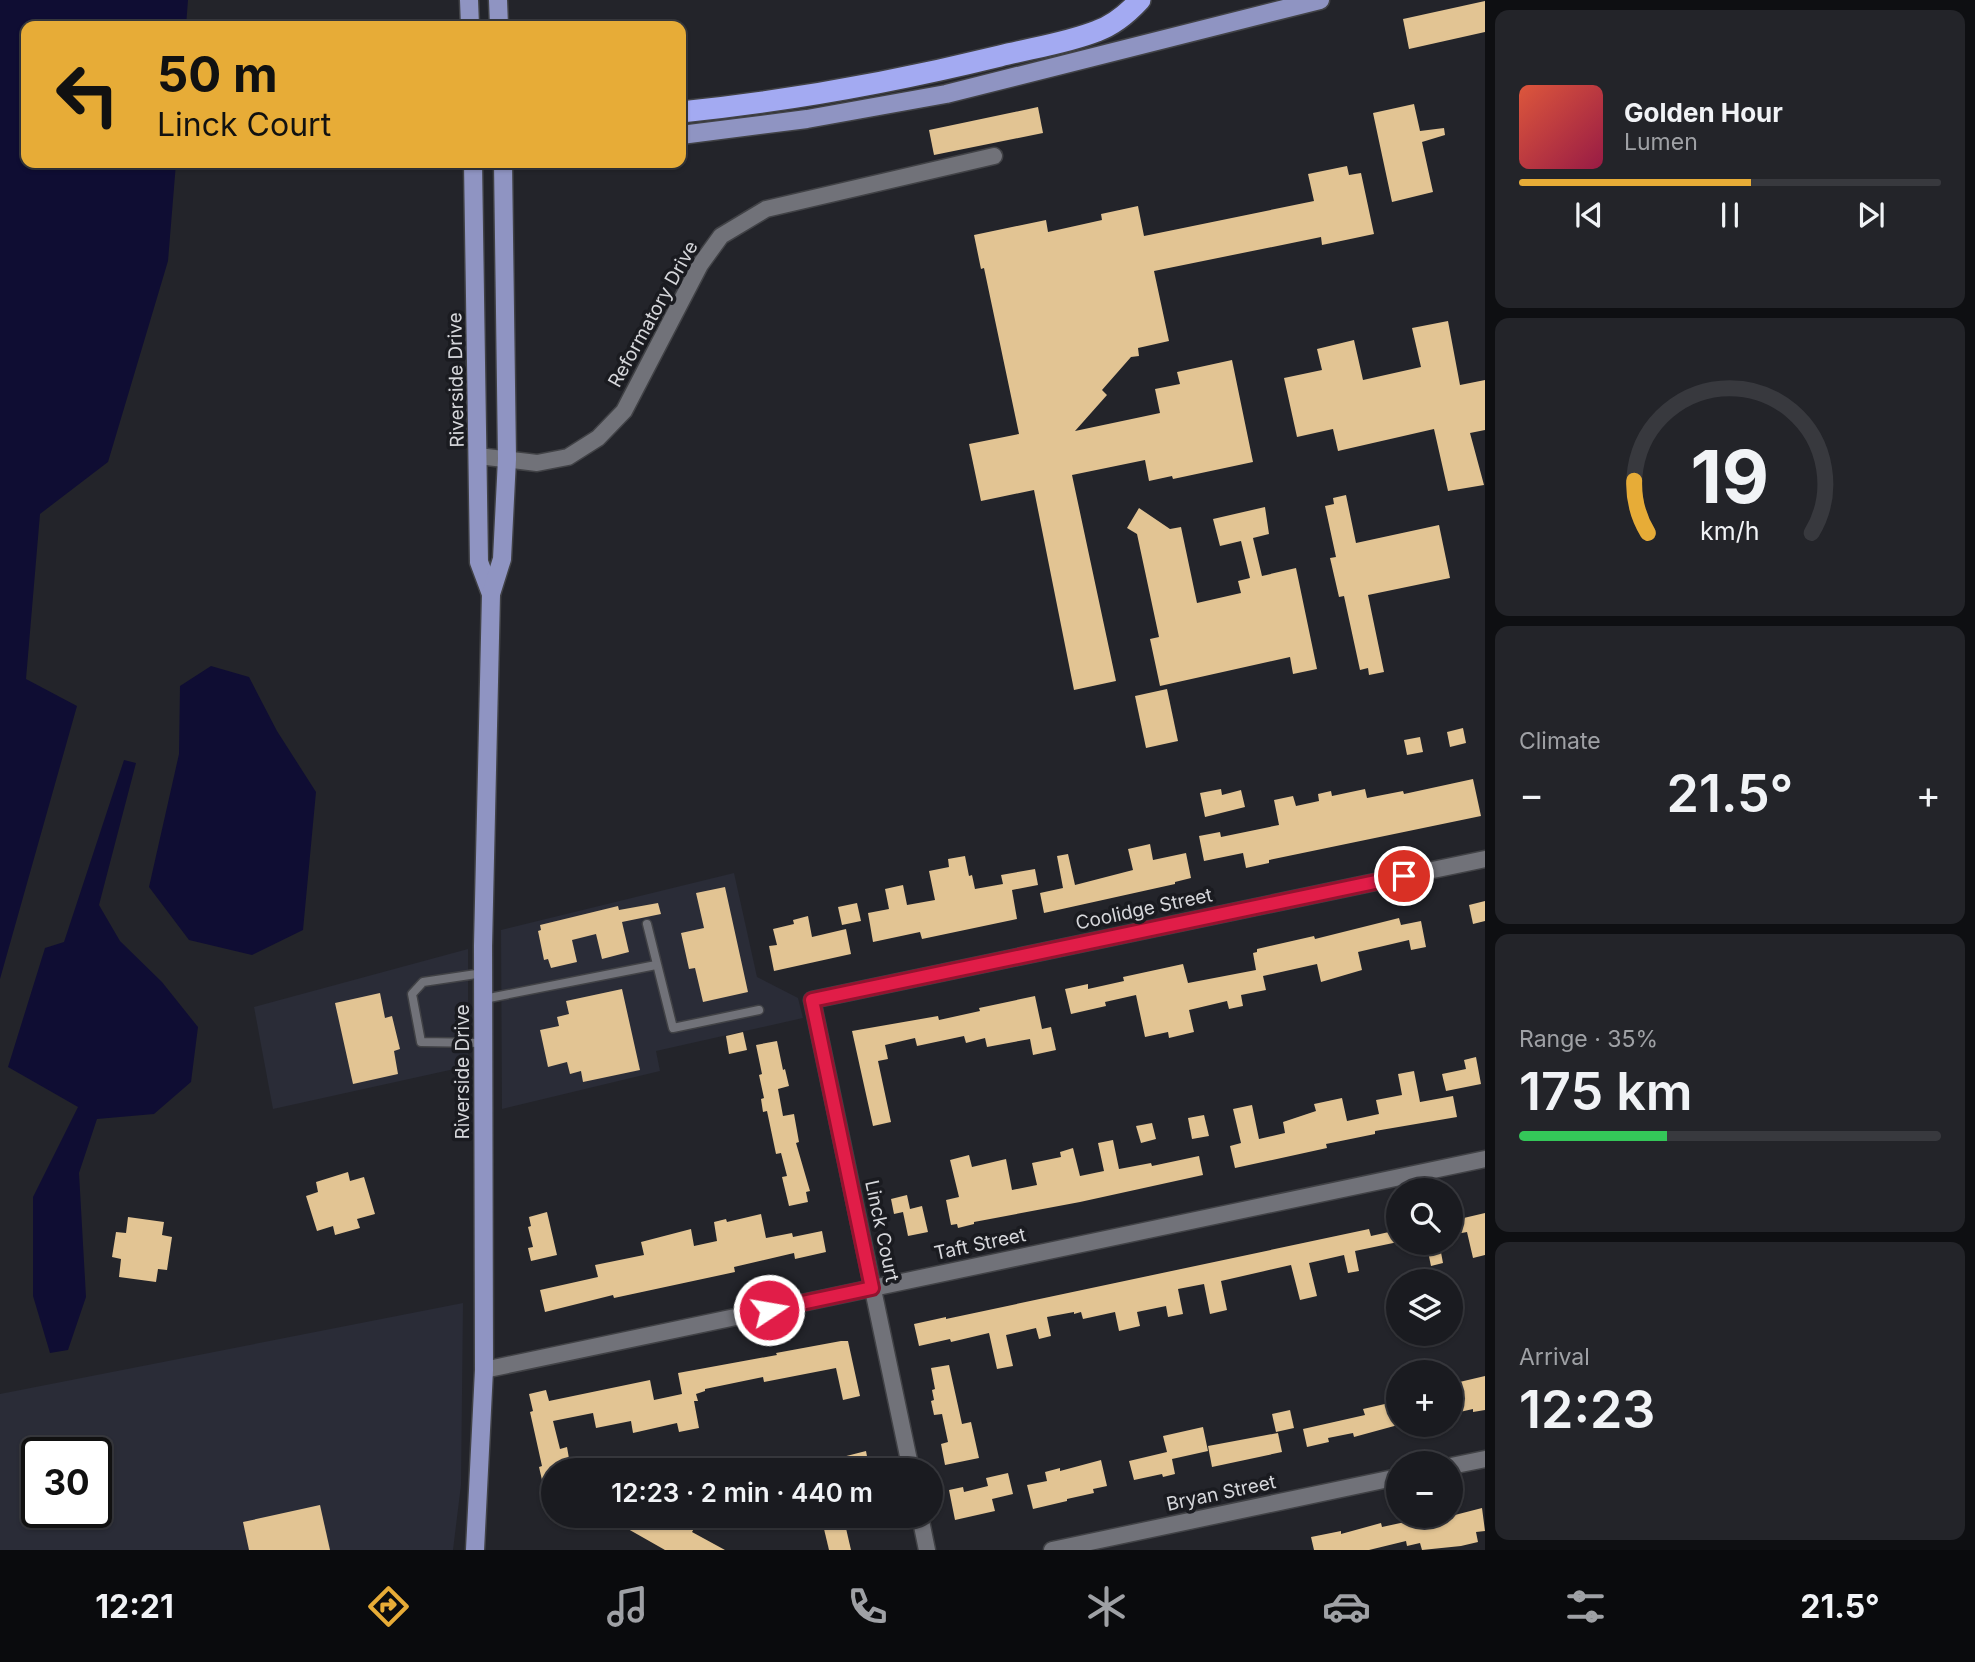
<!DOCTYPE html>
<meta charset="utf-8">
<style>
body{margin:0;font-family:Inter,sans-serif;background:#232429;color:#f1f3f6;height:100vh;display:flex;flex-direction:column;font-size:26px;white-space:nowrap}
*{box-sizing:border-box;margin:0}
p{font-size:23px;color:#9fa1a5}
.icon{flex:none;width:38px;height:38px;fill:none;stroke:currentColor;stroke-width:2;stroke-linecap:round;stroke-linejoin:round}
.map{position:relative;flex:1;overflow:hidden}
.sheet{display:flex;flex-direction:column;gap:10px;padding:10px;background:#0e0f12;width:490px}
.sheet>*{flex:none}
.guide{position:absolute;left:21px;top:21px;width:665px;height:147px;border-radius:14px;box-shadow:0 2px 5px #0004,0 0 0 2px #38393e;background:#e7ac37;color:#111;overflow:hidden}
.fabs{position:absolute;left:1386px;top:1178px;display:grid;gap:14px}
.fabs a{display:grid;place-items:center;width:77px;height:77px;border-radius:50%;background:#1a1b20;box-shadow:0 2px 5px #0004,0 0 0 2px #38393e;font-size:35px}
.speed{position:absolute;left:21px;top:1437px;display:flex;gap:14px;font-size:35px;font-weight:700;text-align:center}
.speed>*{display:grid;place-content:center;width:91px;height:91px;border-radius:50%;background:#1a1b20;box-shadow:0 2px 5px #0004,0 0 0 2px #38393e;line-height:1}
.speed .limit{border:4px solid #111;border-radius:10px;background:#fff;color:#111}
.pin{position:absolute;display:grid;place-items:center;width:60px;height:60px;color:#fff;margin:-30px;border:4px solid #fff;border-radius:50%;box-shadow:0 2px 7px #0007}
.me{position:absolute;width:77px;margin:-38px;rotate:78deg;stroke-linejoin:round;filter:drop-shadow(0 0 5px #0008)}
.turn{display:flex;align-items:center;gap:24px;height:147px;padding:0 21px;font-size:32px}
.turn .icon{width:91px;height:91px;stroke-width:2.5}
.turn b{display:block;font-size:49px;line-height:60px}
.big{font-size:52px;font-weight:600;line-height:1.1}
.sheet .tile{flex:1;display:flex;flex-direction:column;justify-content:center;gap:10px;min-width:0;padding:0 24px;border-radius:14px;background:#232429}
.sheet .dial{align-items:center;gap:0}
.dial svg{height:182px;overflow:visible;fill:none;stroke:#38393e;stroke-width:7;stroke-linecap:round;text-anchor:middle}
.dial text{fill:#f1f3f6;stroke:none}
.song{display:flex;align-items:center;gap:21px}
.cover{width:84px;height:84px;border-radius:10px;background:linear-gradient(135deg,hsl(10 70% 55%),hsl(340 70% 35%))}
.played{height:7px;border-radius:4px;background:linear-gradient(90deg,#e7ac37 55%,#38393e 55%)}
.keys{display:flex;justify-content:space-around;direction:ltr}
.heat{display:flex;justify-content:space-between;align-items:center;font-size:38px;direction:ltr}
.charge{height:10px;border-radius:5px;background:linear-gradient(90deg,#34c759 35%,#38393e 0)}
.trip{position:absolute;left:541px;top:1458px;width:402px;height:70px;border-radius:35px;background:#1a1b20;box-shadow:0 2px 5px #0004,0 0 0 2px #38393e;font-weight:600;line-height:70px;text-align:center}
.tab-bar{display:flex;height:112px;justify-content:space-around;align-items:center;background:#0a0b0d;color:#9fa1a5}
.tab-bar .icon{width:49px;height:49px}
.tab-bar .active{color:#e7ac37}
.tab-bar b{font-size:32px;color:#f1f3f6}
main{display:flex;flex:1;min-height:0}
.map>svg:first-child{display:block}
.built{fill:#2a2c37;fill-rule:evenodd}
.water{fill:#0f0d33}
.building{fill:#e2c493}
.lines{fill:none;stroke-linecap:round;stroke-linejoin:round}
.service-casing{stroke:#414246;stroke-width:11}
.minor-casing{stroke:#414246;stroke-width:19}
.primary-casing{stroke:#414246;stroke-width:21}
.motorway-casing{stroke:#414246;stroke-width:24}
.service{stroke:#717279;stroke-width:8}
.minor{stroke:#717279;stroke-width:16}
.primary{stroke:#8f94c2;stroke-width:18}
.motorway{stroke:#a3aaf2;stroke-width:21}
.route-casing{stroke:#92132f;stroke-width:18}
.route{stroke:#e11d48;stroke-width:12}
.labels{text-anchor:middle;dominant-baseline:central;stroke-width:7;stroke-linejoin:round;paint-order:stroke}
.street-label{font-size:19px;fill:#d6d7db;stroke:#1a1b20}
</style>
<main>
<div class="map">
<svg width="1485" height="1550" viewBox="0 0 1485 1550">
<rect width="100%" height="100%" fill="#23242a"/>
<g class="built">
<polygon points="734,873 757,977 798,998 803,1018 656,1051 660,1071 502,1109 501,930"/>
<polygon points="468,949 468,1066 273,1109 254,1007"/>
<path d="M463 1303 461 1485 453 1550H0V1394ZM37 1452H96V1512H37Z"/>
</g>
<g class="water">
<polygon points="0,0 188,0 186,26 26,26 26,163 176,163 168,261 108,462 40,514 26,679 77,706 0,979"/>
<polygon points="211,666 249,677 277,731 316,792 303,930 252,955 189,940 149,887 179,754 180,686"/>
<polygon points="124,760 136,763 99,905 120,941 162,982 198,1027 191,1082 154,1114 97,1119 79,1173 86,1297 68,1350 50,1353 33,1296 33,1197 78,1107 8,1067 45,948 64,942"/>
</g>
<g class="building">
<polygon points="1485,1 1485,32 1409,49 1403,19"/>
<polygon points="1414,104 1420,131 1444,128 1445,135 1422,142 1433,192 1392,202 1373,113"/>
<polygon points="1038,107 1043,133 934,155 929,130"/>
<polygon points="1347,166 1349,175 1361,173 1374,234 1322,245 1321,237 1154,271 1169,341 1138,348 1139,356 1131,357 1102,390 1107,395 1075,431 1160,413 1155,389 1180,384 1177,372 1232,360 1253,462 1173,479 1172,476 1149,481 1145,460 1072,475 1116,681 1074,690 1034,490 981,501 969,444 1019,434 984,268 981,269 974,235 1046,220 1048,232 1102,220 1101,214 1138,206 1144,236 1314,201 1308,174"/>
<polygon points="1448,321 1460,385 1485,380 1485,430 1470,433 1484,485 1448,491 1434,429 1338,451 1333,429 1297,437 1284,378 1322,370 1317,349 1354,340 1363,380 1421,367 1412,328"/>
<polygon points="1346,495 1356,543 1439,525 1450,578 1368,595 1384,672 1369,675 1368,668 1360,670 1344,596 1339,597 1330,558 1336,557 1325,506 1334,504 1333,498"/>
<polygon points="1265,507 1269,534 1253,538 1262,576 1296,568 1317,669 1293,674 1290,657 1160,686 1150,639 1159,637 1137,534 1127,528 1139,508 1170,529 1181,527 1197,603 1241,593 1238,581 1250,578 1241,541 1220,546 1213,519"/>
<polygon points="1167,689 1178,741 1146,748 1135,696"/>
<polygon points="1463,728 1466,743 1450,747 1447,732"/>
<polygon points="1420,737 1423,752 1407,755 1404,740"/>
<polygon points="1473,779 1481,816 1269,860 1269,863 1246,868 1243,853 1204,861 1199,836 1220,832 1221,837 1279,825 1274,800 1293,796 1296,806 1319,801 1318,794 1331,791 1332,796 1365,789 1367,798 1403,791 1404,794"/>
<polygon points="1221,789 1222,795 1241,790 1245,807 1205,817 1200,793"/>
<polygon points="1150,844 1153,860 1186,853 1191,878 1175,882 1175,884 1044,913 1040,893 1063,888 1057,856 1068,854 1075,885 1133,870 1128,849"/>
<polygon points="965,856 969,876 972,875 975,889 1003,884 1001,875 1035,869 1038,885 1012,890 1017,919 922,939 920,932 873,942 868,913 889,909 885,889 903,885 907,905 935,900 929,871 949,867 948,859"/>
<polygon points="725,887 748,992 703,1002 695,968 689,969 681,933 704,928 696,893"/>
<polygon points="1485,901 1485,921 1473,924 1469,905"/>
<polygon points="658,903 661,914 622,922 629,952 602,959 596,934 572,940 577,962 551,968 548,959 544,960 538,931 541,930 540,925 618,906 619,910"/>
<polygon points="857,903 861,921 842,925 838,907"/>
<polygon points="808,916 812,937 846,929 851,954 774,971 769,946 777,945 773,929 794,924 793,920"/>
<polygon points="1399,918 1401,925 1421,921 1426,947 1411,950 1409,940 1358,952 1362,970 1321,982 1317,964 1263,976 1266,990 1241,995 1243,1006 1229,1009 1227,1001 1189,1010 1194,1032 1169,1038 1168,1032 1145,1037 1136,995 1105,1002 1106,1006 1071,1014 1065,989 1088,984 1088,989 1124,981 1123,977 1183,964 1188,983 1256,970 1253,953 1257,952 1257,949 1314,936 1315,939"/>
<polygon points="622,989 640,1070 583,1082 581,1071 570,1074 567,1062 548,1067 540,1030 559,1026 557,1017 569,1014 566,1001"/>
<polygon points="380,993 385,1018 392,1016 400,1049 394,1051 398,1074 353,1084 335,1003"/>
<polygon points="1035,996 1042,1029 1051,1027 1056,1050 1033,1055 1030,1039 987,1047 985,1038 966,1043 964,1036 917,1046 915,1038 885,1045 888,1059 878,1061 891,1122 873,1126 852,1031 938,1016 939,1020 980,1011 979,1008"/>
<polygon points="743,1032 747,1050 729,1054 726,1036"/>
<polygon points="777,1041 783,1070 785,1069 789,1086 778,1089 783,1116 794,1114 799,1142 796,1143 810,1191 806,1192 808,1202 789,1206 782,1177 787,1176 781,1153 776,1154 767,1111 763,1112 761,1099 764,1098 759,1075 762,1074 756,1045"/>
<polygon points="1476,1057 1481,1084 1446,1091 1442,1074 1466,1069 1464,1060"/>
<polygon points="1414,1071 1420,1102 1453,1096 1457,1117 1375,1131 1375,1134 1326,1144 1327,1148 1235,1168 1230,1146 1241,1143 1233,1109 1252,1105 1259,1139 1285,1133 1283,1122 1316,1111 1314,1104 1342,1098 1347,1121 1379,1114 1376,1100 1402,1095 1398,1074"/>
<polygon points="1204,1115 1209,1136 1192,1139 1188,1118"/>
<polygon points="1152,1123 1156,1139 1141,1143 1136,1126"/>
<polygon points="1113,1140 1119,1169 1151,1163 1152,1166 1199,1156 1203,1175 1080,1202 974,1222 974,1224 958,1228 957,1224 951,1225 946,1200 959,1197 950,1160 969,1155 972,1167 1006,1159 1012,1190 1037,1185 1032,1163 1061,1157 1060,1152 1073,1148 1080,1176 1104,1171 1098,1143"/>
<polygon points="348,1172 350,1181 364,1177 375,1214 357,1219 360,1228 335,1235 333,1226 317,1231 306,1196 318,1192 316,1182"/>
<polygon points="907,1195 910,1209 922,1206 928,1232 908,1236 903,1212 894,1214 891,1199"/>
<polygon points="547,1212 557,1255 531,1261 528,1248 533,1247 528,1227 531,1226 529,1217"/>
<polygon points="1485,1213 1485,1255 1473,1258 1467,1232 1451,1235 1451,1221"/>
<polygon points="761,1214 766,1238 792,1233 793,1237 822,1231 826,1252 795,1259 794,1253 734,1267 735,1272 614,1298 613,1295 545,1312 540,1290 598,1277 595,1265 644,1255 641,1242 691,1229 694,1246 717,1241 714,1222 726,1219 727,1222"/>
<polygon points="128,1217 164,1222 162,1235 172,1237 167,1270 158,1269 156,1282 119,1277 121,1259 112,1257 116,1232 126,1233"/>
<polygon points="1369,1229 1371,1236 1398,1230 1398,1242 1355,1251 1359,1271 1348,1273 1344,1255 1309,1263 1317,1296 1300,1300 1291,1265 1221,1281 1227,1310 1210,1314 1204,1284 1178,1289 1183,1314 1168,1317 1166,1306 1137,1312 1140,1326 1119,1331 1115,1312 1083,1319 1081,1312 1074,1314 1074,1312 1047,1317 1051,1336 1039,1339 1036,1328 1006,1335 1013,1366 997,1369 989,1333 951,1342 950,1339 919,1346 914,1324 946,1317 946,1319"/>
<polygon points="1426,1242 1439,1242 1443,1263 1431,1266"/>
<polygon points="841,1341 848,1341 860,1396 843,1400 836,1368 764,1382 763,1377 705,1389 705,1391 696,1394 698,1401 694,1401 699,1428 679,1432 677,1423 633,1433 631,1421 596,1428 593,1413 553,1421 560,1449 567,1447 570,1464 553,1470 553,1505 548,1506 539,1467 542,1466 530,1412 533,1411 529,1394 546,1390 549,1401 650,1380 654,1400 682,1394 678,1373 777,1355 776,1353"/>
<polygon points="949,1365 962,1424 971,1422 979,1458 945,1465 941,1444 948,1442 942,1414 934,1415 931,1401 934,1400 932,1390 935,1389 931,1368"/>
<polygon points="1485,1376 1485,1410 1473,1412 1473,1409 1451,1414 1451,1384"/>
<polygon points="1398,1401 1398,1425 1354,1437 1353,1433 1328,1438 1329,1442 1307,1447 1303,1429 1365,1415 1363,1409"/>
<polygon points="1290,1410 1294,1428 1276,1432 1272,1414"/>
<polygon points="1203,1427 1208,1451 1172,1459 1175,1474 1163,1477 1162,1474 1134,1480 1129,1461 1167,1452 1163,1436"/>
<polygon points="1278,1433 1282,1452 1212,1467 1208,1446"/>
<polygon points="866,1451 869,1467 863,1470 816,1470 815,1464"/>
<polygon points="1101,1460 1107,1486 1093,1489 1094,1493 1067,1499 1067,1501 1033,1509 1027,1485 1047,1481 1045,1472 1060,1468 1060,1471"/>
<polygon points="1008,1473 1013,1494 992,1499 995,1511 955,1520 949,1490 963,1487 964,1492 988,1486 986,1478"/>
<polygon points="320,1505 330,1550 249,1550 243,1522"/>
<polygon points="1482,1508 1485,1531 1476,1532 1478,1542 1461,1546 1422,1550 1420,1543 1407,1546 1406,1541 1369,1550 1314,1550 1311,1537 1341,1531 1341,1534 1381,1523 1382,1527 1419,1519 1418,1516 1451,1516"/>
<polygon points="636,1516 654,1516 658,1518 664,1516 678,1524 682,1517 690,1516 694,1518 696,1525 692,1532 725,1550 665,1550 628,1529"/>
<polygon points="845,1524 851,1550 829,1550 824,1529"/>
</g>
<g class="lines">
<defs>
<g id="service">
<polyline points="647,924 673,1028 759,1010"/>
<polyline points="483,973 423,982 412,994 421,1042 483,1043"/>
<polyline points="484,999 656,965"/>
</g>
<g id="minor">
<polyline points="478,456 537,463 568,457 598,438 624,411 700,265 721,236 766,209 994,156"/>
<polyline points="484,1370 1485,1159"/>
<polyline points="1451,1466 1485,1459"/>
<polyline points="911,1470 812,1000 1485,859"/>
<polyline points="920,1516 927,1550"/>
<polyline points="1052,1550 1398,1477"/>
</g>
<g id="primary">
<polyline points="469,0 470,26"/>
<polyline points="498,0 499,26"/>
<polyline points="681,135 807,119 946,94 1320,0"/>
<polyline points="473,163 479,562 491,594"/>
<polyline points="475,1550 484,1370 483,946 491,594 502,559 507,459 503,163"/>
</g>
<path id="motorway" d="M681 112C789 101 894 82 1000 56 1032 48 1067 43 1097 31 1114 25 1128 13 1140 0"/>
</defs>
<use href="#service" class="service-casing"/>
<use href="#minor" class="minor-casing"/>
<use href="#primary" class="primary-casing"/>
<use href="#motorway" class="motorway-casing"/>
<use href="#service" class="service"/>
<use href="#minor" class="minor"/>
<use href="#primary" class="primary"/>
<use href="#motorway" class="motorway"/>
</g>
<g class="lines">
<defs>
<polyline id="route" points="769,1310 872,1288 812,1000 1404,876"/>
</defs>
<use href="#route" class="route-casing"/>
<use href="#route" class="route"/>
</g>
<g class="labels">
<g class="street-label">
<text transform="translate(653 314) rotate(-61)">Reformatory Drive</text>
<text transform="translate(456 380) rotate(-91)">Riverside Drive</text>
<text transform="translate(1144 909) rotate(-12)">Coolidge Street</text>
<text transform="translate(462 1072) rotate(-90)">Riverside Drive</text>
<text transform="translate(882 1231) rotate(78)">Linck Court</text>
<text transform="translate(980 1244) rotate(-12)">Taft Street</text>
<text transform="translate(1221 1493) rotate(-12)">Bryan Street</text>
</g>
</g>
</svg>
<div class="fabs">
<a><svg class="icon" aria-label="search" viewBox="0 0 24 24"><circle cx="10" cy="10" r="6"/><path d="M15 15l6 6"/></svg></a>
<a><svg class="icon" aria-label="layers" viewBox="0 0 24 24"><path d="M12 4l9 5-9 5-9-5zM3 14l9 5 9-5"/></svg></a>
<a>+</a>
<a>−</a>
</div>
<div class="speed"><div class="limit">30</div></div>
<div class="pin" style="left:1404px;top:876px;background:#d93025"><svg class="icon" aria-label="arrive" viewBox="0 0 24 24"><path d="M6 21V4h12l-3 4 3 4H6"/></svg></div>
<svg class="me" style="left:769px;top:1310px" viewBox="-20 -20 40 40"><circle r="17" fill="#e11d48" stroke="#fff" stroke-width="3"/><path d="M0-11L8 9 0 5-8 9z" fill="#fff"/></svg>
<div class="trip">12:23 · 2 min · 440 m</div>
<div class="guide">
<div class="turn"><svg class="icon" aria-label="left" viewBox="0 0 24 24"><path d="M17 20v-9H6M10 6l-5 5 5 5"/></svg><div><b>50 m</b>Linck Court</div></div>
</div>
</div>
<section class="sheet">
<div class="tile">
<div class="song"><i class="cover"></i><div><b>Golden Hour</b><p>Lumen</p></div></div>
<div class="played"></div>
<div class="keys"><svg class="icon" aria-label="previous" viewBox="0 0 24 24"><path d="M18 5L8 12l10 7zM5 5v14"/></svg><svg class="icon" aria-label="pause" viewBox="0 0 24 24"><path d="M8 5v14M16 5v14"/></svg><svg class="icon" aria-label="next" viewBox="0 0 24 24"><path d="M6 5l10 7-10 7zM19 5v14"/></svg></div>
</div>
<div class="tile dial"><svg viewBox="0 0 100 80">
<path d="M14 69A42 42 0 1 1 86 69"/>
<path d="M14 69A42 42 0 0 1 8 46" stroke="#e7ac37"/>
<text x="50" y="56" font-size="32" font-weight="700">19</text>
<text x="50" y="72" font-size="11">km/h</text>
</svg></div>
<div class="tile"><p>Climate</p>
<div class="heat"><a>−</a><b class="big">21.5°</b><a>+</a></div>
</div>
<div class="tile"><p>Range · 35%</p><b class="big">175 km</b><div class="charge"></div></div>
<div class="tile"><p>Arrival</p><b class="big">12:23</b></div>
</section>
</main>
<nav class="tab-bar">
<b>12:21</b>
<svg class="icon active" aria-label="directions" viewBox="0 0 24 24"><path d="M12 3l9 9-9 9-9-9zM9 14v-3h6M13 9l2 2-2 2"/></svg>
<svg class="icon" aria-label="music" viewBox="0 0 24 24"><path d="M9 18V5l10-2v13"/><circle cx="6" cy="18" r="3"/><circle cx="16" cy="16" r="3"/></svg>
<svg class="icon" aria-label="phone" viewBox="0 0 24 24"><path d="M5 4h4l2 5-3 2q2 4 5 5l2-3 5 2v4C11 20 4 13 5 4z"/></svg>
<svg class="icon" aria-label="climate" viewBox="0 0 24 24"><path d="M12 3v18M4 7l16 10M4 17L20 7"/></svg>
<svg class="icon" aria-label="car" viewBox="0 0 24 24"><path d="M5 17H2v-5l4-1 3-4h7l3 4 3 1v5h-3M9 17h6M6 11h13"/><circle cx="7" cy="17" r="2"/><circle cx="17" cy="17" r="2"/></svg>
<svg class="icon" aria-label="filters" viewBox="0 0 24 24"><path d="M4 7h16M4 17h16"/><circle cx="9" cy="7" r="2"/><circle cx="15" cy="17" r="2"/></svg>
<b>21.5°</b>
</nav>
